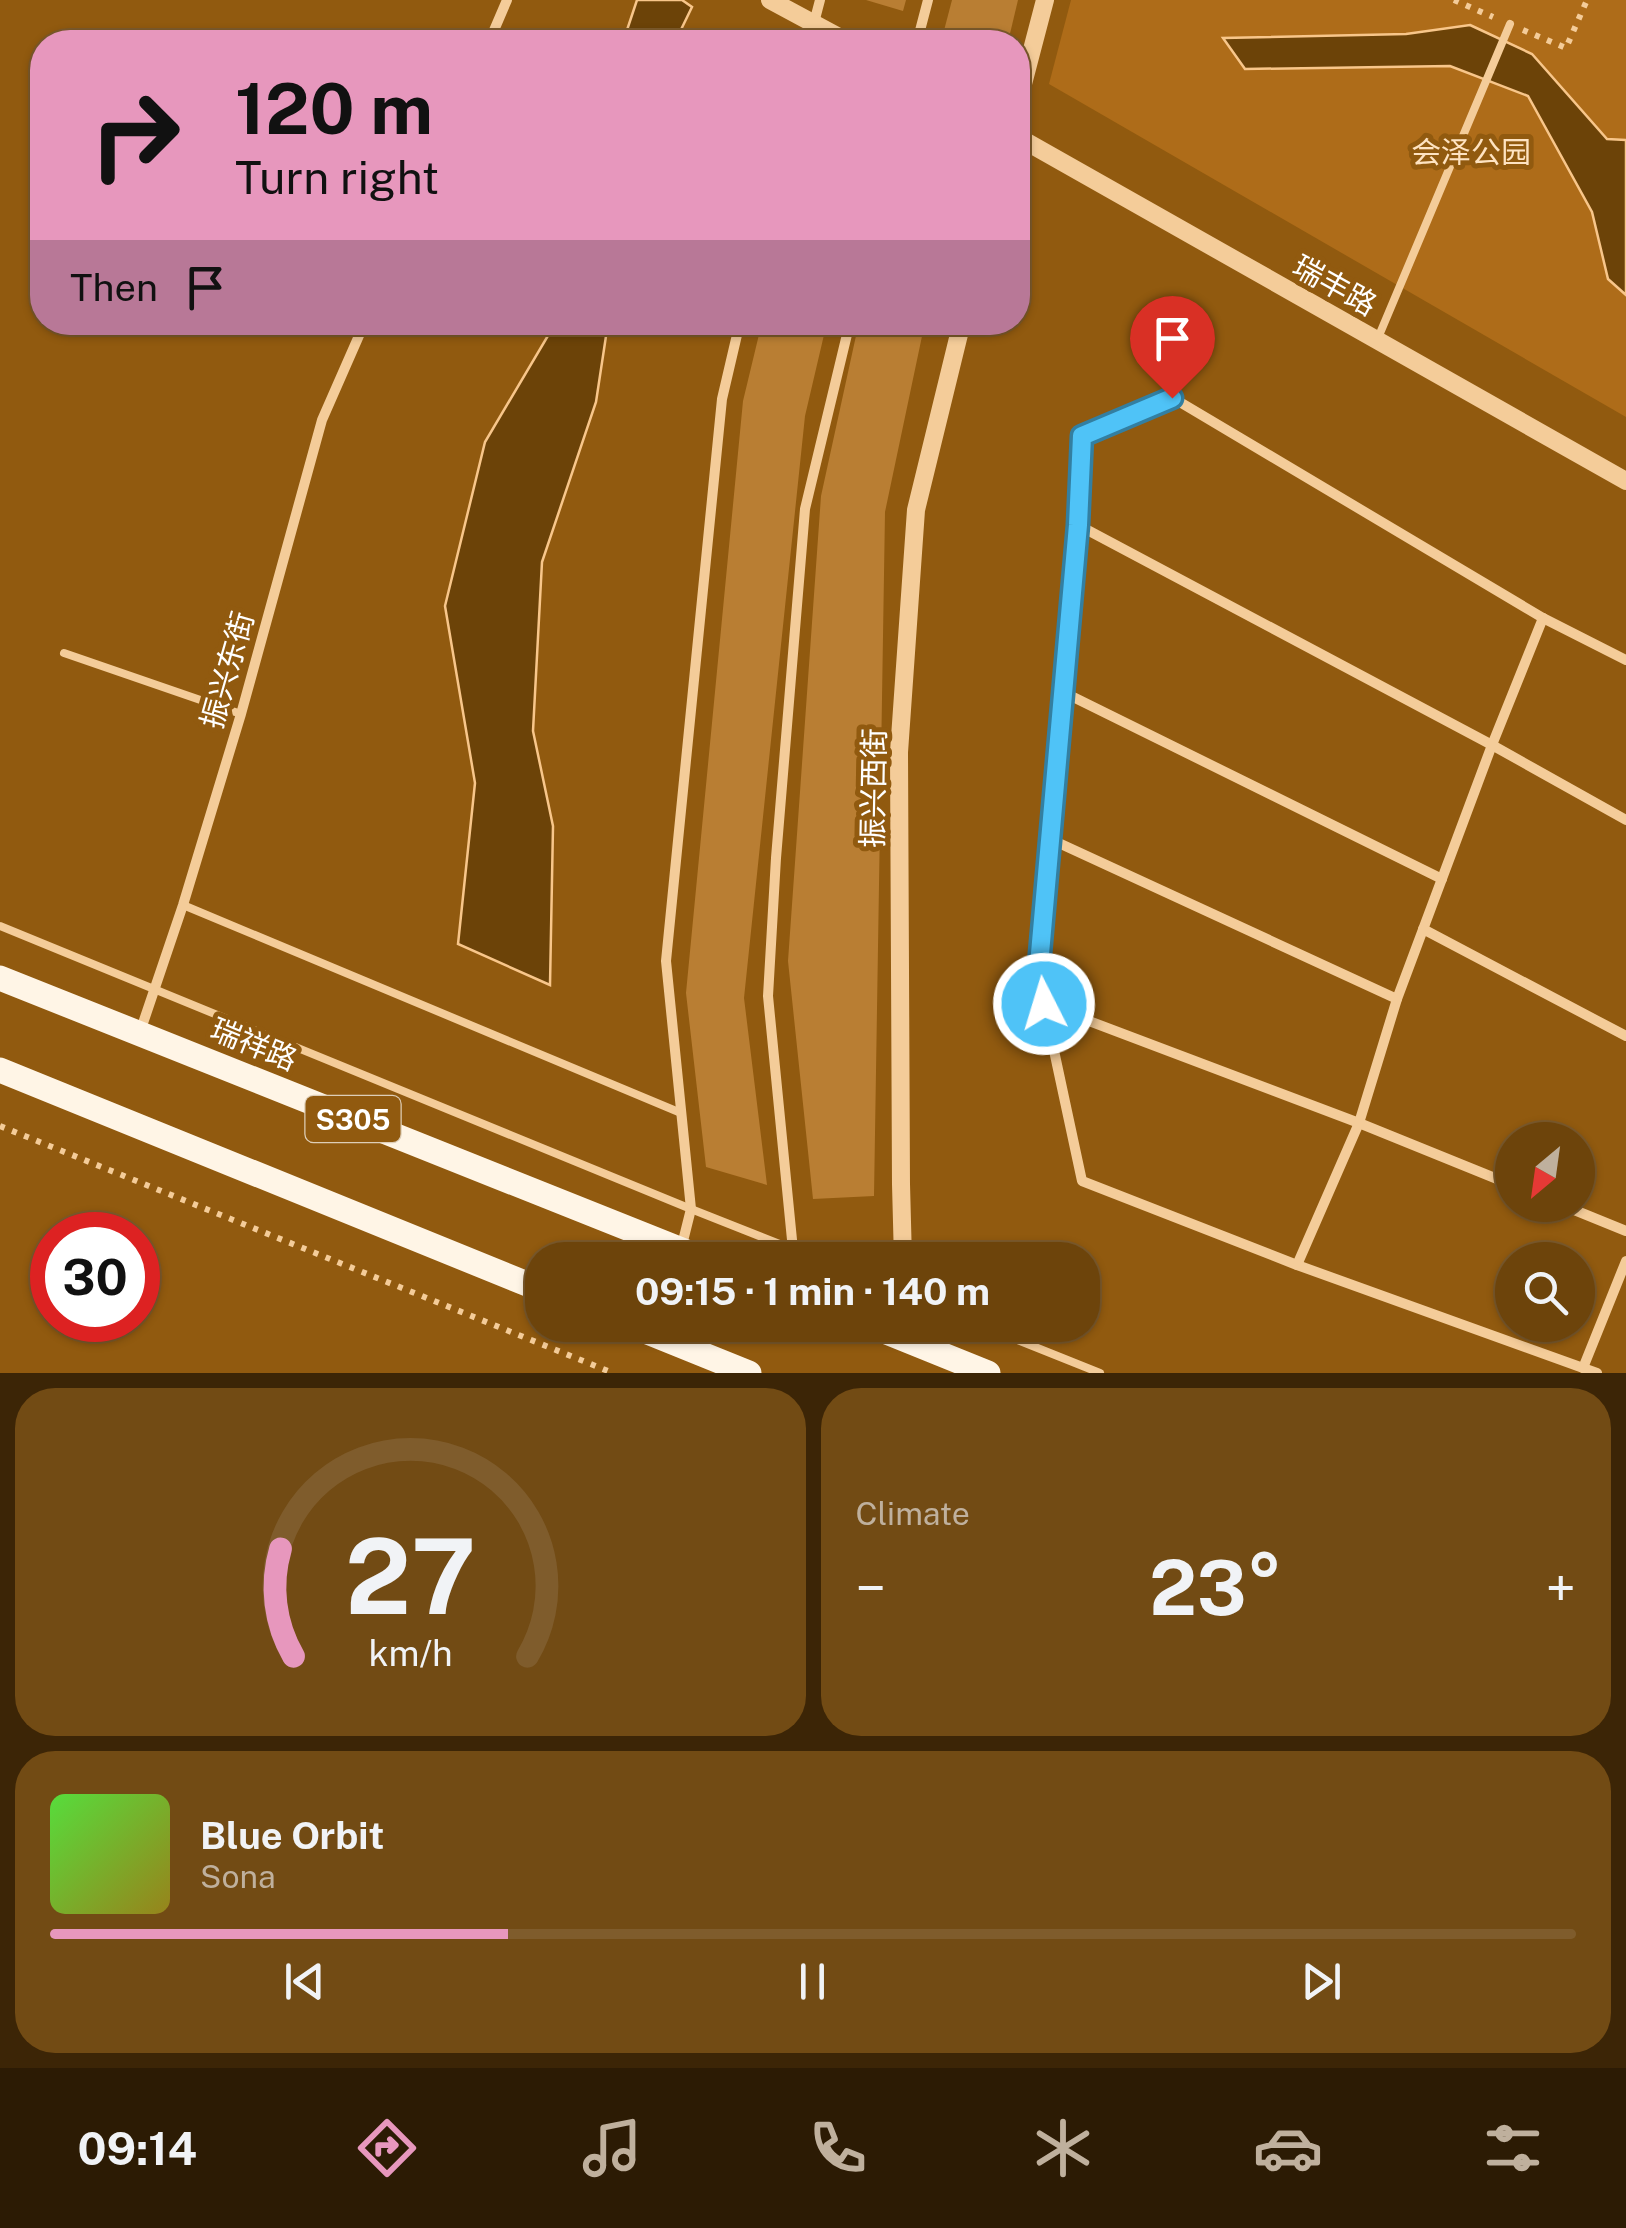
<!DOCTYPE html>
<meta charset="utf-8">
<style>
body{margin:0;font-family:"Public Sans","Noto Sans SC",sans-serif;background:#724b14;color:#f1f3f6;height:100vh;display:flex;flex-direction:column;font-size:38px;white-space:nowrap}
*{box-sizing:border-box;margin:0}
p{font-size:32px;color:#bfb09d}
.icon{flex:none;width:55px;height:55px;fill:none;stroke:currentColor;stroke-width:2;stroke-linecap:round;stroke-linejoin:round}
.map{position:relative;height:1373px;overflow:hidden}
.side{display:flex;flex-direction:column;gap:15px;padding:15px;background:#3c2506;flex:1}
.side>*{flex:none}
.guide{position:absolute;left:30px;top:30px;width:1000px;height:305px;border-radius:40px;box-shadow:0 2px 8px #0004,0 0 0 2px #7f5c2c;background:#e797bd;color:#111;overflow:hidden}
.needle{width:65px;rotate:209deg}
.tools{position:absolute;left:1495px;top:1122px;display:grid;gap:20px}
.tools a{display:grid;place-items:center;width:100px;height:100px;border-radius:50%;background:#6d440b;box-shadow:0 2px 8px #0004,0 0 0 2px #7f5c2c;font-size:50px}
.speed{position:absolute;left:30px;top:1212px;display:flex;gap:20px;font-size:50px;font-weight:700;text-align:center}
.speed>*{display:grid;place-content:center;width:130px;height:130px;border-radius:50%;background:#6d440b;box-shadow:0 2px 8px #0004,0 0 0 2px #7f5c2c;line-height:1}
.speed .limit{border:15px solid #d22;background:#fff;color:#111}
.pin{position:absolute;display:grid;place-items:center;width:85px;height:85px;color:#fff;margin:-102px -42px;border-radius:50% 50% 50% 0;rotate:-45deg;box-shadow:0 0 10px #0007}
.pin .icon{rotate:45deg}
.me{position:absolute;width:110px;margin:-55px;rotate:355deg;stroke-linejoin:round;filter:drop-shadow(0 0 8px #0008)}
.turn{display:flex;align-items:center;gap:35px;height:210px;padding:0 40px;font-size:45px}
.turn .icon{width:130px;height:130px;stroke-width:2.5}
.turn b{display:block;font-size:70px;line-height:85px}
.then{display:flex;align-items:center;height:95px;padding:0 40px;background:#0003;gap:20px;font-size:38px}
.big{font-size:75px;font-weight:700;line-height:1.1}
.side .widget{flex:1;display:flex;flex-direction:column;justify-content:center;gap:15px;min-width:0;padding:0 35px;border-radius:40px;background:#724b14}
.side .dial{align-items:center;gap:0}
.dial svg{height:260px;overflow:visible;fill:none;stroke:#7f5c2c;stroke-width:7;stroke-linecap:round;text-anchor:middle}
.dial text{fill:#f1f3f6;stroke:none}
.song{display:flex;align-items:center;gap:30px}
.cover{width:120px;height:120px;border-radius:15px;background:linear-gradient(135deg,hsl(110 70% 55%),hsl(50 70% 35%))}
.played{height:10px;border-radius:5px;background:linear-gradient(90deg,#e797bd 30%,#7f5c2c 30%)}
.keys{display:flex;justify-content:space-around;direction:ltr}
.heat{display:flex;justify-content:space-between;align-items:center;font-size:55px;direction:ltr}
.side .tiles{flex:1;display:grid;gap:15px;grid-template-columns:1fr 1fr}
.widget:last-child{grid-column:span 2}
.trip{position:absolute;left:525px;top:1242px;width:575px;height:100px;border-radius:40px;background:#6d440b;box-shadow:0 2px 8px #0004,0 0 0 2px #7f5c2c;font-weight:700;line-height:100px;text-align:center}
.dock{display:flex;height:160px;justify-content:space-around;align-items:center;background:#2c1b04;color:#bfb09d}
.dock .icon{width:70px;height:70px}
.dock .selected{color:#e797bd}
.dock b{font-size:45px;color:#f1f3f6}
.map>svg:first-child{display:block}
.green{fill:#ae6c19}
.water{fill:#6c4308;stroke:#f8c68a;stroke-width:2.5}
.building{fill:#b97e33}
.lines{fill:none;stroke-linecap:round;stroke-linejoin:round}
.path{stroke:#f4cc99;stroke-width:6;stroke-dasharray:5 8;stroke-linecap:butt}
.service{stroke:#f4cc99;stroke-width:8}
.minor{stroke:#f4cc99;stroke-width:10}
.tertiary{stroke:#f4cc99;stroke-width:18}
.primary{stroke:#fff5e6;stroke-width:25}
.route-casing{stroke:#337fa1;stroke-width:25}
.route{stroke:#4fc3f7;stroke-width:18}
.labels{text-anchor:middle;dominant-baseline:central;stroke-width:10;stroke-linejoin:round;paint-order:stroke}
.shield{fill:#915a0f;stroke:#deceb7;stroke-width:2.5}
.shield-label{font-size:28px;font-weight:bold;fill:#fff}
.park-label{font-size:30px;fill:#fee3c1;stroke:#915a0f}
.street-label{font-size:30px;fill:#fff;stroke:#915a0f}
</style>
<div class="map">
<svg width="1626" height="1373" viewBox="0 0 1626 1373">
<rect width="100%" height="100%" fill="#915a0f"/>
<polygon class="green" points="1071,0 1626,0 1626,417 1049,84"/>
<g class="water">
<polygon points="637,0 682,0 692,7 675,42 623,42"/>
<polygon points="1470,25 1532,54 1607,139 1626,140 1626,295 1608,279 1592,212 1528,96 1450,66 1245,69 1223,38 1406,34"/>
<polygon points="552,323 608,323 596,402 542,562 533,731 553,826 550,985 458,944 475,783 445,606 485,442 549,334"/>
</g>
<g class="building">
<polygon points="866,0 906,0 903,11"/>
<polygon points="952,0 1018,0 1008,42 941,42"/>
<polygon points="762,322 827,322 805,416 744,998 767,1185 706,1167 686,993 743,401"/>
<polygon points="859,322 925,322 885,512 874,1196 813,1199 788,961 821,496"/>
</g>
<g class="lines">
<g class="path">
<polyline points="1454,0 1493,17"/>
<polyline points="1523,30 1566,48 1587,0"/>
<polyline points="0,1126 613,1373"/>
</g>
<g class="service">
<polyline points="1378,338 1510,24"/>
<polyline points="64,653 241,714"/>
<polyline points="183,905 681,1113"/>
<polyline points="0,926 691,1209 820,1260"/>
<polyline points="980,1325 1100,1373"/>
</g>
<g class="minor">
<polyline points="489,42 507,0"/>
<polyline points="809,42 820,0"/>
<polyline points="917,42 928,0"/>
<polyline points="1078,525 1492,745 1626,820"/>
<polyline points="1063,692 1442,879"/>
<polyline points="1050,839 1397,999"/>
<polyline points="1423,929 1626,1036"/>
<polyline points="1044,1004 1359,1123 1512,1185"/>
<polyline points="140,1032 183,905 241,714 322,420 365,322"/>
<polyline points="1562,1205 1626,1231"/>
<polyline points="681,1249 691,1209 666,961 722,399 740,322"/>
<polyline points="794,1260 768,996 776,858 805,509 850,322"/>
<polyline points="1297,1265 1359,1123 1397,999 1492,745 1543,618"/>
<polyline points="1583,1368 1626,1261"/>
<polyline points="1597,1373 1297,1265 1082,1181 1038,976 1078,525 1082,435 1173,398 1543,618 1626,660"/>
</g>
<g class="tertiary">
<polyline points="770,0 848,42"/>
<polyline points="1018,103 1045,0"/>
<polyline points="1018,137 1626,481"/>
<polyline points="903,1260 901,1184 899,752 916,510 962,322"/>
</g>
<g class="primary">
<polyline points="0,978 707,1260"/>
<polyline points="0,1070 542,1290"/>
<polyline points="630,1325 749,1373"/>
<polyline points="869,1325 988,1373"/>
</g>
</g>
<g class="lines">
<defs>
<polyline id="route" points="1044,1004 1038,976 1078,525 1082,436 1172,398"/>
</defs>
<use href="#route" class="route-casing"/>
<use href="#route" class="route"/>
</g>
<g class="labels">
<rect class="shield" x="305.5" y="1096" width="95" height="46" rx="8"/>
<g class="shield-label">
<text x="353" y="1119">S305</text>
</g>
<g class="park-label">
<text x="1471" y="152">会泽公园</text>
</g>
<g class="street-label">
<text transform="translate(1335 285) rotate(29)">瑞丰路</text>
<text transform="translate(227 670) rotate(-74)">振兴东街</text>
<text transform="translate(873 788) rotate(-89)">振兴西街</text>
<text transform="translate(254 1044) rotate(22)">瑞祥路</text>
</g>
</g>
</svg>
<div class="tools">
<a><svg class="needle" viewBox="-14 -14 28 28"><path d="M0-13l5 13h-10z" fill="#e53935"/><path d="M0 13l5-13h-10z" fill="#bfb09d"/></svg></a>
<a><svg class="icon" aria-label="search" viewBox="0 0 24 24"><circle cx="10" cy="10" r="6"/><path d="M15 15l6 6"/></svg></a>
</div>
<div class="speed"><div class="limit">30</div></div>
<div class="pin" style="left:1172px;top:398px;background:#d93025"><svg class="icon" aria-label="arrive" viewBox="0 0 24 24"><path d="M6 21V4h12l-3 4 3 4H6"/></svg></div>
<svg class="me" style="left:1044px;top:1004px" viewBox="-20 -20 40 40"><circle r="17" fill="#4fc3f7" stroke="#fff" stroke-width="3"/><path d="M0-11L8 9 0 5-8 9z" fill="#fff"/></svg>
<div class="trip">09:15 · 1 min · 140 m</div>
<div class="guide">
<div class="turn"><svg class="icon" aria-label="right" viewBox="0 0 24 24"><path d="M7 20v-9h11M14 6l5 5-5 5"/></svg><div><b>120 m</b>Turn right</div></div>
<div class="then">Then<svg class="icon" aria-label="arrive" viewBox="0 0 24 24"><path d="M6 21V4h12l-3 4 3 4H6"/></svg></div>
</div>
</div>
<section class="side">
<div class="tiles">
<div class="widget dial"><svg viewBox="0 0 100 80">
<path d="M14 69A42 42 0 1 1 86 69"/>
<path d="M14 69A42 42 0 0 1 10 36" stroke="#e797bd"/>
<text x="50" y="56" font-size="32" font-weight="700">27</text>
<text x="50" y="72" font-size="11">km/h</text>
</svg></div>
<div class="widget"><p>Climate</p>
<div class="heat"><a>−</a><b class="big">23°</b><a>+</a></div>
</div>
<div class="widget">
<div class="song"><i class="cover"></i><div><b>Blue Orbit</b><p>Sona</p></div></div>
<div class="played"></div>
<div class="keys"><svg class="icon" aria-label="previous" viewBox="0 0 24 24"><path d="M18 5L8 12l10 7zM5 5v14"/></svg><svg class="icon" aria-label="pause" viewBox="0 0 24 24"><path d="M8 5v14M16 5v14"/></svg><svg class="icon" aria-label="next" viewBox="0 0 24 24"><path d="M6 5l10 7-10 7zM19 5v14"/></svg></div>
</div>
</div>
</section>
<nav class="dock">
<b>09:14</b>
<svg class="icon selected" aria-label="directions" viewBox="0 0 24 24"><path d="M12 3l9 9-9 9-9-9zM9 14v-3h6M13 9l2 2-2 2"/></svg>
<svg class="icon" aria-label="music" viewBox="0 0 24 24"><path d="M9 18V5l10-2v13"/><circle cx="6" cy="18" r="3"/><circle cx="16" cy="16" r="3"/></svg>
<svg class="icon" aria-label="phone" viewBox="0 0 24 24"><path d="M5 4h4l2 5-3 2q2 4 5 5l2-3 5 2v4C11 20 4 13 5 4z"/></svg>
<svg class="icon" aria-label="climate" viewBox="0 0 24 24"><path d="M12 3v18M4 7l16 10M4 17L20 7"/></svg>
<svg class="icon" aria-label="car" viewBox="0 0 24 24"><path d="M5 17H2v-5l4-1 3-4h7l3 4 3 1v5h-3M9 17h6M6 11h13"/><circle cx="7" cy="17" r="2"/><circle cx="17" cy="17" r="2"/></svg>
<svg class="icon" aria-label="filters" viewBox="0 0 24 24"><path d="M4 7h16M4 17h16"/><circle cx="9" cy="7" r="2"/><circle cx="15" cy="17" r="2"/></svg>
</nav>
